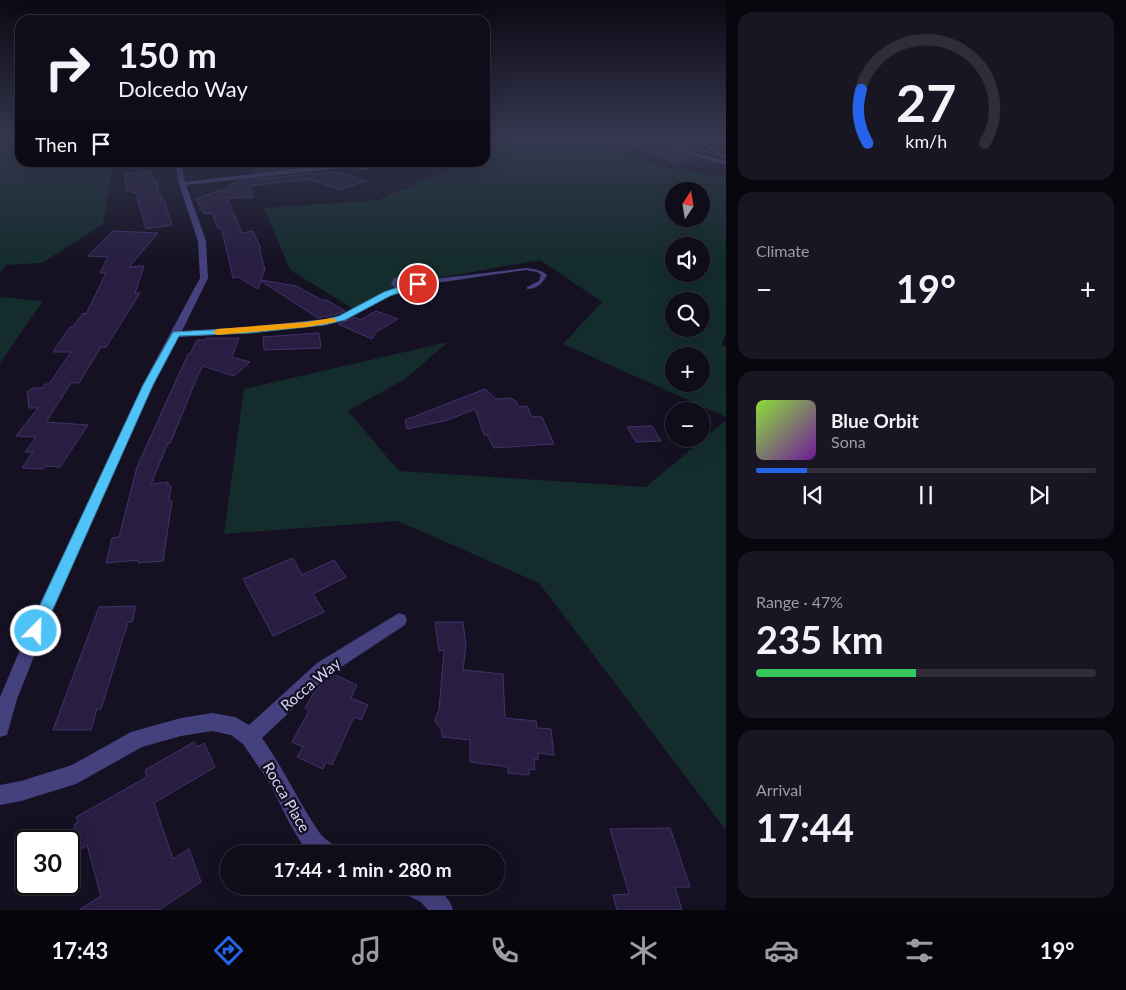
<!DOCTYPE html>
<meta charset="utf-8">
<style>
body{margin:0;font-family:Lato,sans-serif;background:#191623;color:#f1f3f6;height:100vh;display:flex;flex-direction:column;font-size:19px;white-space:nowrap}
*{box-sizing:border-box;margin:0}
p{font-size:16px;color:#9c9ca2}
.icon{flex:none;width:28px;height:28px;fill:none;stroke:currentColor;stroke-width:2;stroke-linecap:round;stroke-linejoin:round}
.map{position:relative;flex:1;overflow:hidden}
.details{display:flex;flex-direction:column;gap:12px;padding:12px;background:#09070e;width:400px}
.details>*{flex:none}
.guide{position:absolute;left:15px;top:15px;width:475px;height:152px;border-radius:15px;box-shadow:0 5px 20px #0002,0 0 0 1px #302d39;background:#100d1a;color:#f1f3f6;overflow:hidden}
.needle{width:32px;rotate:12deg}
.tools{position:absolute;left:665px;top:182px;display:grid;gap:10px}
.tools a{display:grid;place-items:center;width:45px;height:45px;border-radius:50%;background:#100d1a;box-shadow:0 5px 20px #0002,0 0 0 1px #302d39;font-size:25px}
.speed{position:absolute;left:15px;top:830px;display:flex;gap:10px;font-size:25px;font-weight:700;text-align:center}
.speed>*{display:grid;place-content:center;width:65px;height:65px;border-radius:50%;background:#100d1a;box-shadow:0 5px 20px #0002,0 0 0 1px #302d39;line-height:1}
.speed .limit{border:2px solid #111;border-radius:8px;background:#fff;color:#111}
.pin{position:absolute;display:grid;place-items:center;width:42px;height:42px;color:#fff;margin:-21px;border:2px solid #fff;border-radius:50%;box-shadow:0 1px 5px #0007}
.me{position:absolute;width:55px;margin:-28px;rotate:23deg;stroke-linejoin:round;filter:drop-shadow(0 0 4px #0008)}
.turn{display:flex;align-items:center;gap:18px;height:105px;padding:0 20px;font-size:22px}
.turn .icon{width:65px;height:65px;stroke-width:2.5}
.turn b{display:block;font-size:35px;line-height:42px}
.then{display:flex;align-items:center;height:48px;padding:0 20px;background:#0003;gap:10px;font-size:19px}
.big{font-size:38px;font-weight:700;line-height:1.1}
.details .widget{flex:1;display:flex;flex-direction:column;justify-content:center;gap:8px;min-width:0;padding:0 18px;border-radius:15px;background:#191623}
.details .dial{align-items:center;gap:0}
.dial svg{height:130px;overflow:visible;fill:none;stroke:#302d39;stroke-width:7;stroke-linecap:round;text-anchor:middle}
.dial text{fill:#f1f3f6;stroke:none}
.song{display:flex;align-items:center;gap:15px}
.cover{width:60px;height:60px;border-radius:8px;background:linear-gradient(135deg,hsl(90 70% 55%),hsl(280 70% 35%))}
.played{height:5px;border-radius:2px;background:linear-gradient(90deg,#2563eb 15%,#302d39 15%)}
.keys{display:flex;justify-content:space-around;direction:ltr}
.heat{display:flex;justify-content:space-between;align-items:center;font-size:28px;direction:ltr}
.charge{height:8px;border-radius:4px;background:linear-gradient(90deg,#34c759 47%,#302d39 0)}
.trip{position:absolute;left:220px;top:845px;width:285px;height:50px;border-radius:25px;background:#100d1a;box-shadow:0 5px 20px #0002,0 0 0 1px #302d39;font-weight:700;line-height:50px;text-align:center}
.dock{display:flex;height:80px;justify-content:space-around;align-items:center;background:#06050a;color:#9c9ca2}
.dock .icon{width:35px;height:35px}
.dock .selected{color:#2563eb}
.dock b{font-size:22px;color:#f1f3f6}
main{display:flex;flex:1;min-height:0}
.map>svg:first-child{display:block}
.green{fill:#142c2c;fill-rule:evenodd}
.building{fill:#271e42;stroke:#41336c}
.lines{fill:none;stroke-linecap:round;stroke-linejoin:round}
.lane{fill:#45407e;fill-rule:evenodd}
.street{fill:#45407e;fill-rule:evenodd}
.route{fill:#4fc3f7;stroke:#337fa1}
.slow{fill:#f59e0b}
.labels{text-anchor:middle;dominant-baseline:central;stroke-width:5;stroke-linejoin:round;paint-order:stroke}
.near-street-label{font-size:15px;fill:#dcd7fb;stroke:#151123}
</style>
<main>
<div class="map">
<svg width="726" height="910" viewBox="0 0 726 910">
<rect width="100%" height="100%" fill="#151123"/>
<g class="green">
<polygon points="0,137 20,137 20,162 101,163 112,168 103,224 42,263 6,265 0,273"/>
<path d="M485 137H582L659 166 726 177V332L721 345 726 347V417L563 344 602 302 540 260 417 282 418 284 401 289 357 311 290 270 264 208 378 200 455 167 449 163 485 162ZM674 191H701V219H674ZM674 246H701V274H674ZM674 301H701V329H674ZM674 356H701V384H674Z"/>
<polygon points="0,297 43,301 0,363"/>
<polygon points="448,342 405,379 348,411 399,471 646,487 726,420 726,830 539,583 398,521 224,534 244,389"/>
</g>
<g class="building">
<polygon points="677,136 702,147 697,148 716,155 686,148 659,137"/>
<polygon points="645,138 680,154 699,159 676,164 621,140"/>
<polygon points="267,162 311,162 317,164 252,172"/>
<polygon points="151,171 154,182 158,181 158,191 165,203 172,225 146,229 136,193 127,191 124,174"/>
<polygon points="336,171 366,181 340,190 308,179 249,186 253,197 227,198 242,233 253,231 261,249 259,249 265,269 261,280 296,286 322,300 327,300 345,311 338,314 318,318 261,281 258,289 238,277 233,278 222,230 218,228 212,213 204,214 196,199 221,190 222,191 238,181"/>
<polygon points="113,231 158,233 129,267 144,266 135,293 140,293 106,347 101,347 79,383 71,383 46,422 88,425 60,467 45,466 43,469 22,468 33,452 25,452 36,437 16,436 38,408 29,408 27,392 33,388 42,388 45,384 49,384 71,352 53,352 70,327 73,327 83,313 86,314 106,273 100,273 108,257 88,256"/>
<polygon points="376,311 398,319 376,332 372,339 338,324 355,317 360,320"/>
<polygon points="319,333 321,348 264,350 263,337"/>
<polygon points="206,338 239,338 232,357 250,362 234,376 203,366 198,375 174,434 170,443 168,443 151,484 168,482 168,486 171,486 169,501 172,501 163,561 138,563 138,560 106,563 112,538 119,537 137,467 188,354 190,354 197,340 205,340"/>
<polygon points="485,389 496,399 510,398 516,401 518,406 528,407 531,416 542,417 554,444 494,448 487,435 484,435 475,409 448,420 407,429 405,420"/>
<polygon points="652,426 661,441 636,442 627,427"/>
<polygon points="293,558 302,575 334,560 346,577 313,594 324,612 273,636 243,579"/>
<polygon points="136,606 132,622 128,622 101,709 97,709 91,730 53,730 99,607"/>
<polygon points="435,622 463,622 466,645 463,670 503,674 505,718 536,721 537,728 551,729 554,755 538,753 538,760 534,759 535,770 529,769 529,775 508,773 508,767 470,762 470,740 442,737 442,730 436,723 435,719 439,710 444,650 439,651"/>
<polygon points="333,674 357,685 351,698 368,705 361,720 354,717 332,765 326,762 323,769 297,757 303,747 292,742 309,711 305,708 314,692"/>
<polygon points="194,742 197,747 204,743 215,767 154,803 173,859 189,849 201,882 159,910 79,910 101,896 87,845 80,850 74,825 78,822 76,817 147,777 145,770"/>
<polygon points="670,828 690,887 675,887 682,910 617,910 613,895 629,894 610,829"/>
</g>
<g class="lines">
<g class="lane">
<polygon points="696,136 726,157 726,160 692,136"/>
<path d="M526 268C534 269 540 269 547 275 543 283 537 289 527 289V287L539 281 541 275 537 272 526 270 443 282 417 284 414 282 417 280 443 278Z"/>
</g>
<g class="street">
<polygon points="645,136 653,136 685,150 726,161 726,165 681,152"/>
<path d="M175 162H181L185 182 352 162H358L357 165H370L368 162 376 164 374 167 362 170 352 167 186 185 206 241 208 278 182 331 249 327 324 319 339 316 384 292 395 288 391 284 394 278 410 276 422 284 417 290 390 296 345 320 324 325 249 333 179 337 161 369 111 476 51 614 17 699 7 735 0 737V697L35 614 151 369 200 278 198 241 179 184ZM400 282H408L413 284 404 286Z"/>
<path d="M399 613 405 615 407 620 405 625 329 675 262 738C284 769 298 801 319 832 325 841 335 843 340 854H311L306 851 290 824 269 782 243 744 231 735 212 731 181 736 142 747 76 784 21 801 0 805V785L21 781 72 765 131 732 181 718 212 713 235 717 249 725 317 663Z"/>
<polygon points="402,886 437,886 450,902 453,910 428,910 421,902 405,894"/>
</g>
</g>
<linearGradient id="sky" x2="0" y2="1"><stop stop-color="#0c0913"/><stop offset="0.52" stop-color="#353850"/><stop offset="1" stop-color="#353850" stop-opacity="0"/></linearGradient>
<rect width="726" height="264" fill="url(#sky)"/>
<polygon class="route" points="418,282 422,284 417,290 403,291 390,296 345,320 324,325 250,333 179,336 153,385 41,636 36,638 30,636 28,631 143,385 173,332 250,328 324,320 339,316 384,292 402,286 412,286"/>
<polygon class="slow" points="332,318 337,320 335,322 307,327 217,335 213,332 217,329 307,322"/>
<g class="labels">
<g class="near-street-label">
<text transform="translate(310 684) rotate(-40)">Rocca Way</text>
<text transform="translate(287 797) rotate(60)">Rocca Place</text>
</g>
</g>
</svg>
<div class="tools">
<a><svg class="needle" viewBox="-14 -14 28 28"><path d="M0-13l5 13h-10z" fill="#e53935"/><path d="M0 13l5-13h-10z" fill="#9c9ca2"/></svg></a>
<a><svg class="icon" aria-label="sound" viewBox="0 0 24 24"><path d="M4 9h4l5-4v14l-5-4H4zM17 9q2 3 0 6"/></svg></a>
<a><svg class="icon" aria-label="search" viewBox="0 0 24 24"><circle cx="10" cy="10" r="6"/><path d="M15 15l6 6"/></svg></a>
<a>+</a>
<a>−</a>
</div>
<div class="speed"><div class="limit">30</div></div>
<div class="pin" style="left:418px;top:284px;background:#d93025"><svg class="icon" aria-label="arrive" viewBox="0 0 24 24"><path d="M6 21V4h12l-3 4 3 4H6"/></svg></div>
<svg class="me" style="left:36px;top:631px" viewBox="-20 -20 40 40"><circle r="17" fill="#4fc3f7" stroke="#fff" stroke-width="3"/><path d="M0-11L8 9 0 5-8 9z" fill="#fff"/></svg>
<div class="trip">17:44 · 1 min · 280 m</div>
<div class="guide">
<div class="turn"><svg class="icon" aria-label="right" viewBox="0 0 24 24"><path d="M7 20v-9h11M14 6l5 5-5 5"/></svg><div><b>150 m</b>Dolcedo Way</div></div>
<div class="then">Then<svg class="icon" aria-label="arrive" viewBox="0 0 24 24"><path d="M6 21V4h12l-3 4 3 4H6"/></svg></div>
</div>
</div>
<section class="details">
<div class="widget dial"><svg viewBox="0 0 100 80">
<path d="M14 69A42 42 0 1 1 86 69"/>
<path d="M14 69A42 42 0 0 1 10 36" stroke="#2563eb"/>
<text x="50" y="56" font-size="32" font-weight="700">27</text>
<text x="50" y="72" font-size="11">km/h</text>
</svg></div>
<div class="widget"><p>Climate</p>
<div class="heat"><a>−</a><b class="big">19°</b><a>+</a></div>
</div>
<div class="widget">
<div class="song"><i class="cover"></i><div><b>Blue Orbit</b><p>Sona</p></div></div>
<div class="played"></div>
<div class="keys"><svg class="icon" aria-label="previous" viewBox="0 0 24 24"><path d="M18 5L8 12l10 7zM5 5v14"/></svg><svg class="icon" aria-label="pause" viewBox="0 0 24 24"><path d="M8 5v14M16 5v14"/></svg><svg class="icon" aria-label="next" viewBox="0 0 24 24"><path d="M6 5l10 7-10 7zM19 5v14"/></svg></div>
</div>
<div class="widget"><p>Range · 47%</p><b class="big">235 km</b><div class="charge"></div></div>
<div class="widget"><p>Arrival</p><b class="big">17:44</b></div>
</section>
</main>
<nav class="dock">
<b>17:43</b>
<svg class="icon selected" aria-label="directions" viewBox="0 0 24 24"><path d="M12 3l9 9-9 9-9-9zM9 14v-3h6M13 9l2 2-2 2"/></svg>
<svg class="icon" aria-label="music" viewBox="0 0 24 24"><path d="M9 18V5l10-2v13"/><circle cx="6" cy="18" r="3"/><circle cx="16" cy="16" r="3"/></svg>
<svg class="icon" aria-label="phone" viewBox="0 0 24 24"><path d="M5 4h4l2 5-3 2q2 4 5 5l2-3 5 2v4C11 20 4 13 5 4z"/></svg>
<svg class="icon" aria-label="climate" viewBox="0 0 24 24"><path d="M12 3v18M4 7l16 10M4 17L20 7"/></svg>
<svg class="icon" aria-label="car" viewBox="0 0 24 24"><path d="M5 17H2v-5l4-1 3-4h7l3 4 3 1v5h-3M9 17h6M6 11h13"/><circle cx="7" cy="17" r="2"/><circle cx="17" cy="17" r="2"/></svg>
<svg class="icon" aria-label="filters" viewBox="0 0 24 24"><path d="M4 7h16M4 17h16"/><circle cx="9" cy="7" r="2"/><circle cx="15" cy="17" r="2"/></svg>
<b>19°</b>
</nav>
